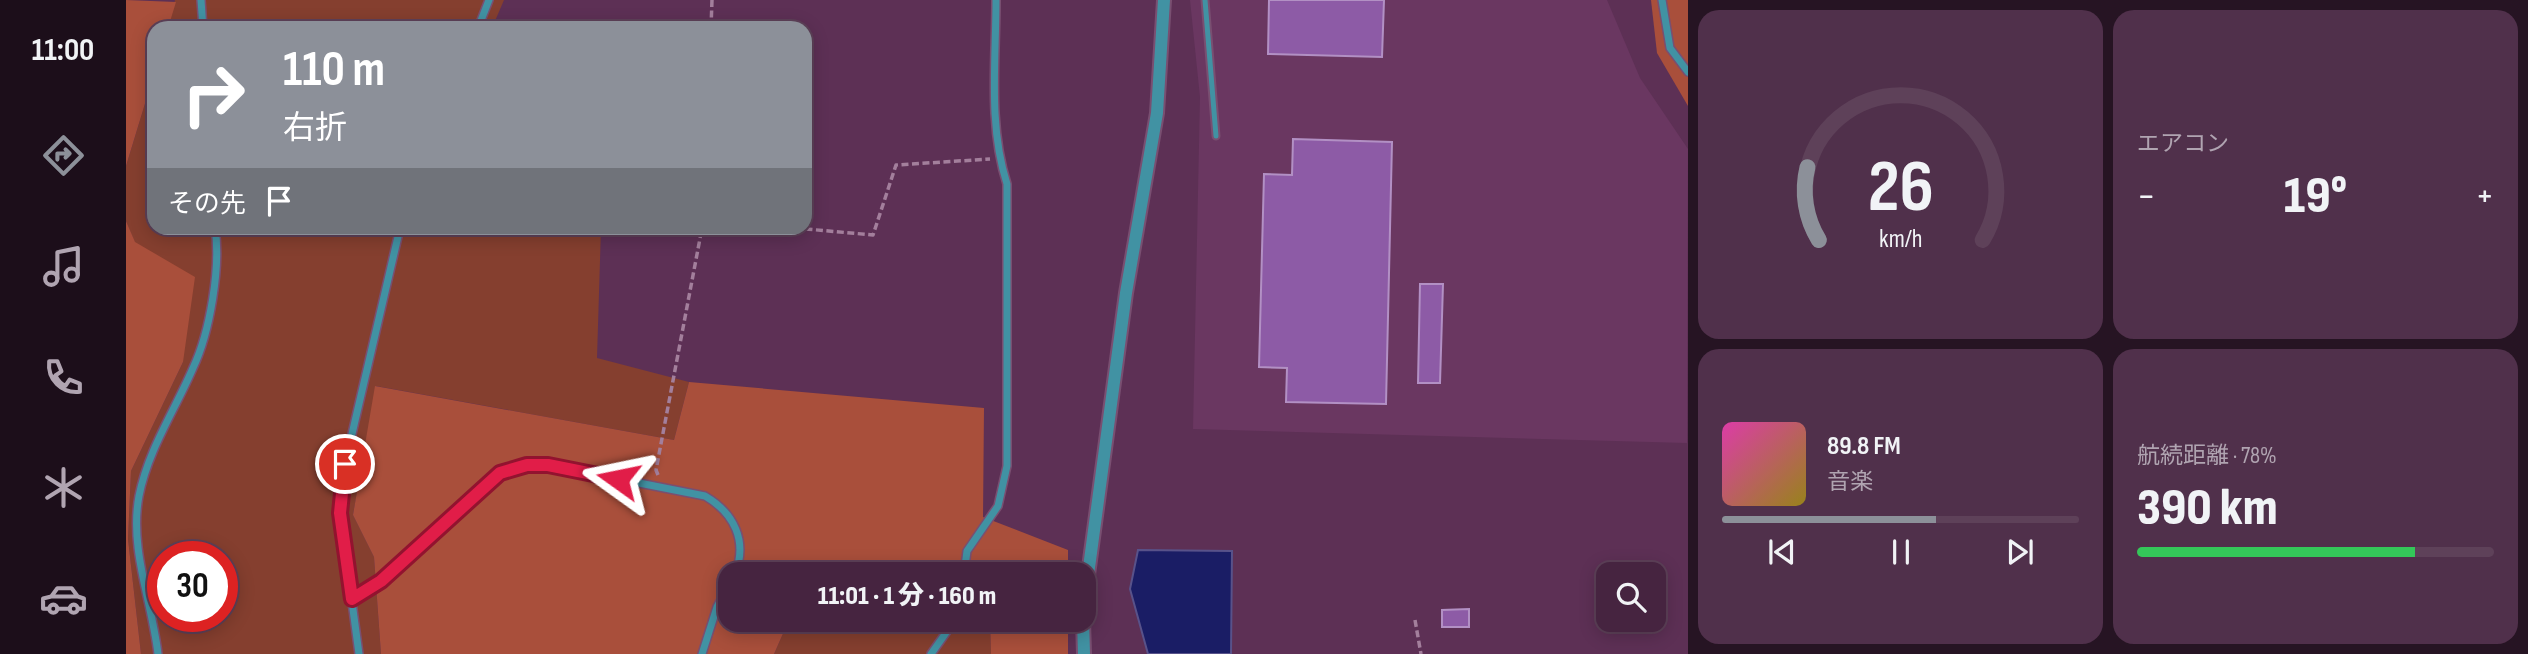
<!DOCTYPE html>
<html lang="ja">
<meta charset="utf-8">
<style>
body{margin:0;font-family:"Sofia Sans Condensed","Noto Sans JP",sans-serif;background:#50304b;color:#f1f3f6;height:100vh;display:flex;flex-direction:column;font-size:26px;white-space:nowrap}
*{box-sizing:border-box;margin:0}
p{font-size:23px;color:#b0a4b1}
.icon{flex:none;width:38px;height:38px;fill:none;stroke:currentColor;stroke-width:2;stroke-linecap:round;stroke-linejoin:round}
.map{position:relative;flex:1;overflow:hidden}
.side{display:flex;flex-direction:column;gap:10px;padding:10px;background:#261423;width:840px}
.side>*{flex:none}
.top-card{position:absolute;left:21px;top:21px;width:665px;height:214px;border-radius:21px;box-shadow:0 4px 18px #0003,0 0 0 2px #5e4159;background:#8c9099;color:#fff;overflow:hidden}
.tools{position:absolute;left:1470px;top:562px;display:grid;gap:14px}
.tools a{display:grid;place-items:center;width:70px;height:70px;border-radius:14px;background:#462440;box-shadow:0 4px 18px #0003,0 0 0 2px #5e4159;font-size:35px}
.speed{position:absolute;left:21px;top:541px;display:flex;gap:14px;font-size:35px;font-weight:700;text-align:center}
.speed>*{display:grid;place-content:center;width:91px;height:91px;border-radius:50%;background:#462440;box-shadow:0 4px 18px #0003,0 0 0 2px #5e4159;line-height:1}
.speed .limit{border:10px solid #d22;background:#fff;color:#111}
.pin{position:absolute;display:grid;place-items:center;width:60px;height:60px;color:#fff;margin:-30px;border:4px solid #fff;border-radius:50%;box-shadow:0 2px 7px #0007}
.me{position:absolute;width:77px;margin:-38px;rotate:282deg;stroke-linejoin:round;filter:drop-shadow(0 0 5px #0008)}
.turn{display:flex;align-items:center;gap:24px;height:147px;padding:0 21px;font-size:32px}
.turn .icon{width:91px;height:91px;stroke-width:2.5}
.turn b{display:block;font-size:49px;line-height:60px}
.then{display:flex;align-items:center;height:66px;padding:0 21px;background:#0003;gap:14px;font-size:26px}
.big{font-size:52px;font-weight:800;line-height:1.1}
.side .widget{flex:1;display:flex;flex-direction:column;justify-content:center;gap:10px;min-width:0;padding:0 24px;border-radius:21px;background:#50304b}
.side .dial{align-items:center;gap:0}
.dial svg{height:182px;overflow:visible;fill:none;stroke:#5e4159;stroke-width:7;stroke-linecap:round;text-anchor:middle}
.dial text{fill:#f1f3f6;stroke:none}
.song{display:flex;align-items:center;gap:21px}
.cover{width:84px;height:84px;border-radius:10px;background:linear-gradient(135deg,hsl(320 70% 55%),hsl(50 70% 35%))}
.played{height:7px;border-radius:4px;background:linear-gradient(90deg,#8c9099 60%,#5e4159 60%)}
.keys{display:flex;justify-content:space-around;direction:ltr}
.heat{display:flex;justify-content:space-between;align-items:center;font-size:38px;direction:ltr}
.charge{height:10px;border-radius:5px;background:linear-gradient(90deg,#34c759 78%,#5e4159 0)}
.side .tiles{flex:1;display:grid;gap:10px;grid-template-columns:repeat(2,1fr)}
.trip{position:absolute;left:592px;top:562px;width:378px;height:70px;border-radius:21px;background:#462440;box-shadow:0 4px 18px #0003,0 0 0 2px #5e4159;font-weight:800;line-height:70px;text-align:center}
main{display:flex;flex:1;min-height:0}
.tab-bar{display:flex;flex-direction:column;width:126px;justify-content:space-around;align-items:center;background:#1c0e1a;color:#b0a4b1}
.tab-bar .icon{width:49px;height:49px}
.tab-bar .active{color:#8c9099}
.tab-bar b{font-size:32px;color:#f1f3f6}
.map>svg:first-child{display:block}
.built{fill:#6a3761}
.green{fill:#853f2f;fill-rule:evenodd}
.forest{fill:#a94f3b}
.water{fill:#1a1d65;stroke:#58528a;stroke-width:2}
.building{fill:#8d5ba6;stroke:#b290c4;stroke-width:2}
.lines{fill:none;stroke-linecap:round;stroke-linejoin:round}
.service-casing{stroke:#794f71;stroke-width:9}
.minor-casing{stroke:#794f71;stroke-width:10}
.tertiary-casing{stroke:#794f71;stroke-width:16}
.path{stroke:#a37f9c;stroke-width:3.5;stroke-dasharray:7 3.5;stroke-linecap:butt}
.service{stroke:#4192a3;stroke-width:5}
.minor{stroke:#4192a3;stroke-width:7}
.tertiary{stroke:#4192a3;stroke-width:12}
.route-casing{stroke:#92132f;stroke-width:18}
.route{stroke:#e11d48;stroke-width:12}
</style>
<main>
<nav class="tab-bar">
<b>11:00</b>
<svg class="icon active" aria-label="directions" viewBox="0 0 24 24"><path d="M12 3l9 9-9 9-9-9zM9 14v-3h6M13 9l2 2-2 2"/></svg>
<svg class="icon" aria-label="music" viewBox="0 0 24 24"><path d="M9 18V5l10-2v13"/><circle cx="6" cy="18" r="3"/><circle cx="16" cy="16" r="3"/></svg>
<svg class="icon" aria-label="phone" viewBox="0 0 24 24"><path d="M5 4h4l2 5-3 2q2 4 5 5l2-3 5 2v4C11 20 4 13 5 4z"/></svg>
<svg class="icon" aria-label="climate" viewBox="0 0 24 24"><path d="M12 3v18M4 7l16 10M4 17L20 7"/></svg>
<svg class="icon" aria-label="car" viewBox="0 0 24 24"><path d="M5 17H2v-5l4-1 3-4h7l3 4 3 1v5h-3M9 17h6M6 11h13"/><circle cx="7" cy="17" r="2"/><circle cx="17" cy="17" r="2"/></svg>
</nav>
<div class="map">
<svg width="1562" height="654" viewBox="0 0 1562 654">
<rect width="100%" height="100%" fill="#5d3055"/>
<polygon class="built" points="1064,0 1481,0 1514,78 1562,149 1561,443 1067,429 1074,97"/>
<g class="green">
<polygon points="49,0 378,0 366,28 42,28"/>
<path d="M28 74V228H475L471 358 563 382 548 440 250 386 227 515 248 557 255 654H15L2 539 5 471 57 362 0 221V166ZM37 556H96V616H37Z"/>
<polygon points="663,620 864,620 865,654 648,654"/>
</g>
<g class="forest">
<polygon points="0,0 50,2 42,28 28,28 28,74 0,166"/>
<polygon points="1525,0 1562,0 1562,106 1531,53"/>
<polygon points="0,221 9,242 69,277 57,362 5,471 2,539 15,654 0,654"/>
<polygon points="563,382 858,408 857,517 942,550 942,574 604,574 604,620 663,620 648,654 255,654 248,557 227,515 249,386 548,440"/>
<polygon points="864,620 942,620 942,654 865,654"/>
</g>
<polygon class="water" points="1012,550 1106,551 1105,654 1022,654 1004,589"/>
<g class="building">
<polygon points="1143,0 1258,0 1256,57 1142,54"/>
<polygon points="1167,139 1266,142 1260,404 1160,402 1161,368 1133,367 1138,174 1166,175"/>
<polygon points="1294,284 1317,284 1314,383 1292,383"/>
<polygon points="1343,609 1343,627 1316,627 1316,610"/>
</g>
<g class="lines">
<defs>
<polyline id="service" points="1079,0 1090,136"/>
<g id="minor">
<polyline points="75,0 77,28"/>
<polyline points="1536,0 1544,48 1562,72"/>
<polyline points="352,28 363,0"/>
<path d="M838 574 841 551 872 506 881 466V184C862 125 870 61 870 0"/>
<path d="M226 599 255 581 374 473 401 465H422L579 496C608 513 622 541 609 574"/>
<path d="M32 654C26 602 3 548 13 496 22 450 49 410 67 368 84 332 95 267 89 228"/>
<polyline points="233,654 214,513 219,464 274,228"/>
<polyline points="576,654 591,607 604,583"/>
<polyline points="805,654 829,620"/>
</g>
<g id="tertiary">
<polyline points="957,612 1000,293 1031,113 1038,0"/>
<polyline points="957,620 958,654"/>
</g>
</defs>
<use href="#service" class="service-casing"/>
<use href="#minor" class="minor-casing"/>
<use href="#tertiary" class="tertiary-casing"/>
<g class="path">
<polyline points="585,28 586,0"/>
<polyline points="669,228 747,235 770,165 864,159"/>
<polyline points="532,475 530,470 576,228"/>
<polyline points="1289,620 1295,654"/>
</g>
<use href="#service" class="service"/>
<use href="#minor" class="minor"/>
<use href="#tertiary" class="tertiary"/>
</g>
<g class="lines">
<defs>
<polyline id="route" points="219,464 214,513 226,599 255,581 374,473 401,465 422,465 492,479"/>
</defs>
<use href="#route" class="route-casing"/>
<use href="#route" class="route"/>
</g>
</svg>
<div class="tools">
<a><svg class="icon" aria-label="search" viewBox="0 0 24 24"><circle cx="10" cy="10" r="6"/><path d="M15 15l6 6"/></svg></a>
</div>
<div class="speed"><div class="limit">30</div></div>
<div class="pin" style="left:219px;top:464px;background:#d93025"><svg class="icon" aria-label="arrive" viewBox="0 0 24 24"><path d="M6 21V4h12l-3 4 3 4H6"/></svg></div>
<svg class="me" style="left:492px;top:479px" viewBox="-20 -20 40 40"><path d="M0-17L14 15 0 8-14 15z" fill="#e11d48" stroke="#fff" stroke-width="4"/></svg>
<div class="trip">11:01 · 1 分 · 160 m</div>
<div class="top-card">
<div class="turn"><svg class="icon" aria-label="right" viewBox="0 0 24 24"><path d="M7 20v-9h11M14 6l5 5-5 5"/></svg><div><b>110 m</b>右折</div></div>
<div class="then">その先<svg class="icon" aria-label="arrive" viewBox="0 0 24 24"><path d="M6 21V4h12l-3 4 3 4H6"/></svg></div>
</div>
</div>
<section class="side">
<div class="tiles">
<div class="widget dial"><svg viewBox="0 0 100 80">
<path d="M14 69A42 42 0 1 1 86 69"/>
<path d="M14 69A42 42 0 0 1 9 37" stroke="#8c9099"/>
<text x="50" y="56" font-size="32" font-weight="700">26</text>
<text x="50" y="72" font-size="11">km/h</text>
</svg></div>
<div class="widget"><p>エアコン</p>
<div class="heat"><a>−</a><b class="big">19°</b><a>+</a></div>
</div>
<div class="widget">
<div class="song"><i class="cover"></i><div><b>89.8 FM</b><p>音楽</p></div></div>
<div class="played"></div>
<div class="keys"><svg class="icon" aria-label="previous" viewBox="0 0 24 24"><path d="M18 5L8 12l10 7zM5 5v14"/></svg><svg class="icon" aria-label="pause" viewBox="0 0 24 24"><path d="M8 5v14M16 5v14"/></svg><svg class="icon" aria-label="next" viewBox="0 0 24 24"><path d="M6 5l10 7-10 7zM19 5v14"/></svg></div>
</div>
<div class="widget"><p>航続距離 · 78%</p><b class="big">390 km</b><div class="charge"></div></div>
</div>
</section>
</main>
